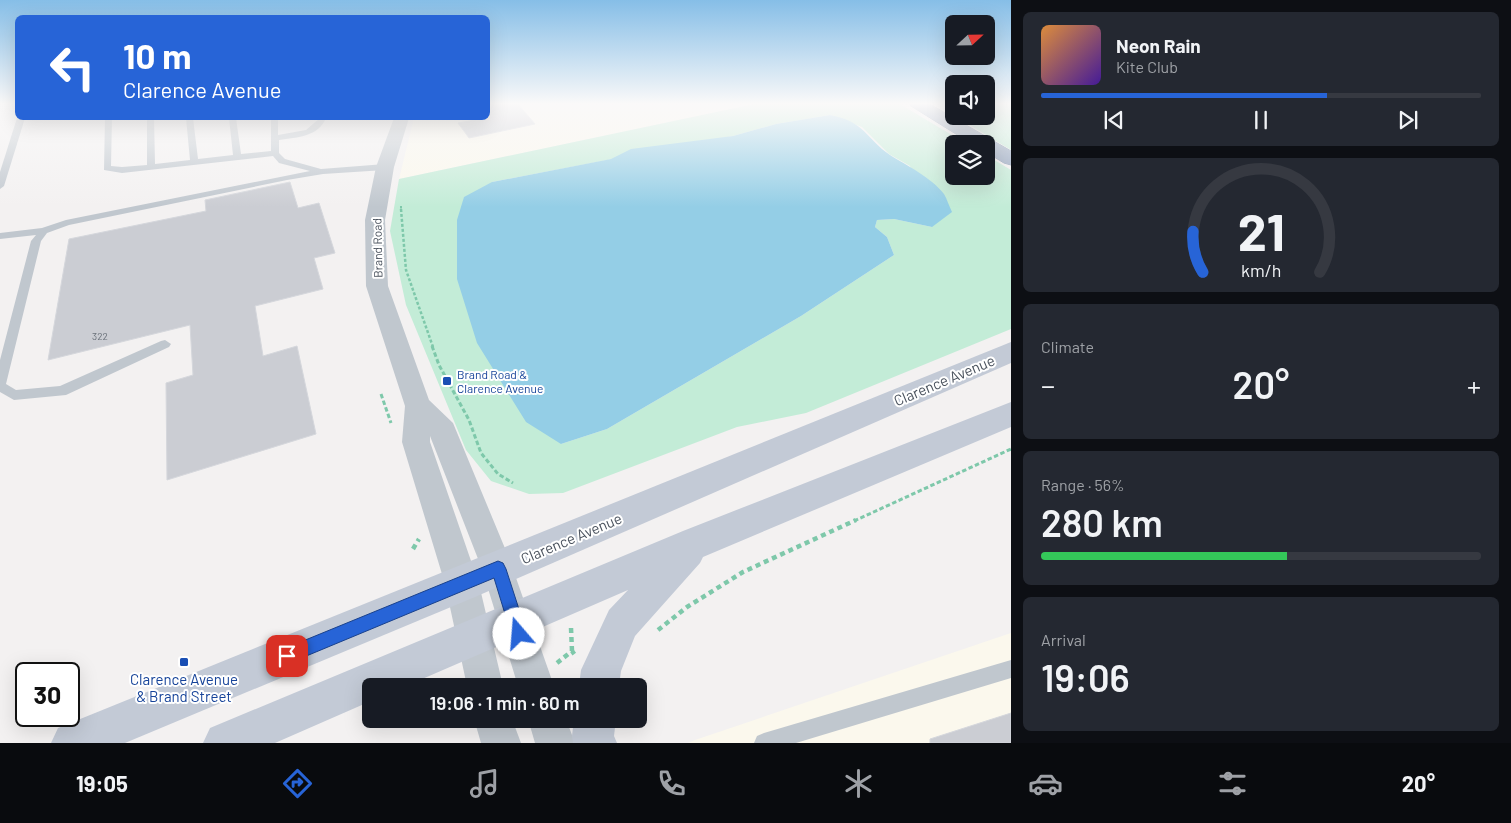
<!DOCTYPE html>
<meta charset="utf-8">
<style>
body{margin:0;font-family:Barlow,sans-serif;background:#242831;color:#f1f3f6;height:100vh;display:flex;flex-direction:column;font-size:19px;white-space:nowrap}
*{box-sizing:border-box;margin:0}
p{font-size:16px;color:#9ea1a6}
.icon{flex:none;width:28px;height:28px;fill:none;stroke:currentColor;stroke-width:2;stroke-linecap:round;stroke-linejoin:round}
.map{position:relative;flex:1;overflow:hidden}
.drawer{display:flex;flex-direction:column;gap:12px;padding:12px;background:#0d0f14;width:500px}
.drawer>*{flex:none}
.banner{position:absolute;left:15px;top:15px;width:475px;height:105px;border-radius:8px;box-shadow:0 5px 20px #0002;background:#2764d7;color:#fff;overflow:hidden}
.needle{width:32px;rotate:68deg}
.buttons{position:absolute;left:945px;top:15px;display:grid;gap:10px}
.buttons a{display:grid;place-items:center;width:50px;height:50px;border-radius:8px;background:#171b24;box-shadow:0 5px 20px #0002;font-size:25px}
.speed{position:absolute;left:15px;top:662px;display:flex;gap:10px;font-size:25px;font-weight:700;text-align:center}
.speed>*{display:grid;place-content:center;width:65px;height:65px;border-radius:50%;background:#171b24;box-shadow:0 5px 20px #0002;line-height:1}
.speed .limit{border:2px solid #111;border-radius:8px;background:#fff;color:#111}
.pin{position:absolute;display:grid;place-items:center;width:42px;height:42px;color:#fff;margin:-21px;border-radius:10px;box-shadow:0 2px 8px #0006}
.me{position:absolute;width:55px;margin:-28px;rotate:342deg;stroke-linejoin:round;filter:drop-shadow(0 0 4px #0008)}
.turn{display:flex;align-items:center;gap:18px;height:105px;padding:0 25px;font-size:22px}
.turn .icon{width:65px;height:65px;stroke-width:2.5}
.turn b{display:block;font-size:35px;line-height:42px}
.big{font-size:38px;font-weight:600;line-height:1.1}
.drawer .tile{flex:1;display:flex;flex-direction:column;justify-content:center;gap:8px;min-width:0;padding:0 18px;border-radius:8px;background:#242831}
.drawer .dial{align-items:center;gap:0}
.dial svg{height:130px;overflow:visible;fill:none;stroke:#363941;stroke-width:7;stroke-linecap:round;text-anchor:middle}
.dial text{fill:#f1f3f6;stroke:none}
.song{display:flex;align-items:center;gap:15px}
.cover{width:60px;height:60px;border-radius:8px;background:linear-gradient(135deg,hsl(30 70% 55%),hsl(260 70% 35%))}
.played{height:5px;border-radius:2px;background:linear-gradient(90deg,#2764d7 65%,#363941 65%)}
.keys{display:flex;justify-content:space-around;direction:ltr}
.heat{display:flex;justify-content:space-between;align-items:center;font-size:28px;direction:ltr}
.charge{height:8px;border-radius:4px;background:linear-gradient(90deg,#34c759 56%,#363941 0)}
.trip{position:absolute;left:362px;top:678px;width:285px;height:50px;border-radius:8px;background:#171b24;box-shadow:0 5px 20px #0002;font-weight:600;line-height:50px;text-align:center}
.menu{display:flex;height:80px;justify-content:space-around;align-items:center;background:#090b0e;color:#9ea1a6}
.menu .icon{width:35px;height:35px}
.menu .selected{color:#2764d7}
.menu b{font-size:22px;color:#f1f3f6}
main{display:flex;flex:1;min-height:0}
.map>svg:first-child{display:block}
.commercial{fill:#fbf8ed}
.green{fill:#c3ecd7;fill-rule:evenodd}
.water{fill:#94cee6}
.building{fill:#cbcdd3;stroke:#d5d7dc}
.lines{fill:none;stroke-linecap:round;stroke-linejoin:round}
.highway-casing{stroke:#788aa7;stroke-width:1}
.path-far3{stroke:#7ec8aa;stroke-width:2;stroke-dasharray:2.5 2;stroke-linecap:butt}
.path-far2{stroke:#7ec8aa;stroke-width:2.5;stroke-dasharray:3 2;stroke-linecap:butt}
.path-far1{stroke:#7ec8aa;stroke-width:3;stroke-dasharray:4.5 2.5;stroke-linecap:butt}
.path{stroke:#7ec8aa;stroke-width:4.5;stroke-dasharray:5 4;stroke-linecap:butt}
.lane{fill:#c0c7ce;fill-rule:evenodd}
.street{fill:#c0c7ce;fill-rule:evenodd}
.secondary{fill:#c3cad6;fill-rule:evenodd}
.highway{fill:#8d9fbb;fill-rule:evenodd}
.route{fill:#2764d7;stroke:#19418c}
.transit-dot{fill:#1a4fb4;stroke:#fff;stroke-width:2}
.labels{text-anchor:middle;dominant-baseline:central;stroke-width:4;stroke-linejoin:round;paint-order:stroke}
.number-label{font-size:10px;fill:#6a717a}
.street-label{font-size:12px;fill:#4a525d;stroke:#fff}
.transit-label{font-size:12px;fill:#164399;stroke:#fff;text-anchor:start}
.near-street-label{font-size:15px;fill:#4a525d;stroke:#fff}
.near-transit-label{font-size:15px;fill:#164399;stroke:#fff}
</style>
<main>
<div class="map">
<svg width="1011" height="743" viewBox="0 0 1011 743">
<rect width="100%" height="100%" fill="#f3f1f1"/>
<g class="commercial">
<polygon points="488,103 759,103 399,179 414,118 488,118"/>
<polygon points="1011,633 1011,743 688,743 695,740"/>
</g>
<g class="green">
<path d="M759 103H898L967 144H954V176H986V155L1011 170V329L806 413 737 427 563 493 529 494 491 481 466 450 406 305 390 231 399 179ZM830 115 862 127 889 154 910 166 932 227 894 219 877 220 875 227 887 237 894 255 801 316 607 429 561 444 492 182 733 136 776 124Z"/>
<polygon points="986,103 1011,103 1011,150 955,116 986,116"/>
</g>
<path class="water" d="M830 115C866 122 865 138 890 155 906 165 932 178 944 194 947 199 949 206 952 212L932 227 894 219 877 220 875 227 887 237 894 255 801 316 607 429 561 444 526 422 477 343 457 279V220L464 197 492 182 611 159 631 149 733 136 776 124Z"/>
<g class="building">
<polygon points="488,103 517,103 535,124 469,138 458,123 488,118"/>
<polygon points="290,182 298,208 319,203 335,253 314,258 323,289 255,306 263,356 297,346 316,434 167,480 166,383 193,375 190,325 48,360 69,239 206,211 205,200"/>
<polygon points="1011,713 1011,743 930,743 930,739"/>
</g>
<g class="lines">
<defs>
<polygon id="highway" points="909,103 928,103 1011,151 1011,165 1004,163 986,152 986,144 972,144 911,106"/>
</defs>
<use href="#highway" class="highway-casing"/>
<polyline class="path-far3" points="401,206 401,210"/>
<polyline class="path-far2" points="401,209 406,270 433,347"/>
<g class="path-far1">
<polyline points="432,346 439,365 469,420 481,453 498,474 513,483"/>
<polyline points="381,394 391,423"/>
<polyline points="854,521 1011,449"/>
</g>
<g class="path">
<polyline points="413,549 419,539"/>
<polyline points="571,628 572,651"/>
<polyline points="658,630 687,607 743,572 856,520"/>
<polyline points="557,663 572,651 575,655"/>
</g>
<g class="lane">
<polygon points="17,118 25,118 4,186 0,189 0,172"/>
<path d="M105 118H112L111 166 122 167 147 165V118H154L155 164 190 160 186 118H193L198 159 233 155 229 118H236L241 154 271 151V118H278V135L306 130 320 118H326C318 137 298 137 279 140V153L285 159 321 169 385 164 389 167 385 170 323 174 287 180 69 225 47 233 41 241 6 384 16 390 60 386 161 341 165 340 171 344 169 347 66 395 14 400 0 392V360L31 241 36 235 0 239V233L42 228 66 220 310 171 279 163 273 156 122 173 104 170Z"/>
<polygon points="1011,660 1011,678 796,743 754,743 757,736 764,733"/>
</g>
<g class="street">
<polygon points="394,118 409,118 394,167 385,220 388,286 429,400 453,423 509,558 554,686 518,686 482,569 430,436 430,442 479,584 503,686 467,686 445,584 402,442 405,406 366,286 365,220 376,167"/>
<polygon points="474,719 512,719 521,743 481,743"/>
<polygon points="528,719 566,719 575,743 535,743"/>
</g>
<g class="secondary">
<polygon points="1011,342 1011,363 475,597 125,743 51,743 58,728"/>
<polygon points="1011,402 1011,427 703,557 700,563 635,636 621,671 619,686 579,686 581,670 609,610 628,590 406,686 371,686 371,701 275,743 203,743 210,728 683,531"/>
<polygon points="574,719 616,719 614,736 617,743 573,743 572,736"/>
</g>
<use href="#highway" class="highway"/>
</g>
<linearGradient id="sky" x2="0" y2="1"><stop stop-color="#86bee7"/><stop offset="0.5" stop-color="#faf9f9"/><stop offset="1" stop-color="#faf9f9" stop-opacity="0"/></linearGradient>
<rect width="1011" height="207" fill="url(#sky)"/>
<polygon class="route" points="498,561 503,563 506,569 527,634 525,640 519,642 513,640 494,578 287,664 281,661 279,656 281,650"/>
<g class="transit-dot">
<rect x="442" y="376" width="10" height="10" rx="2.5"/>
<rect x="179" y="657" width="10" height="10" rx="2.5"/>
</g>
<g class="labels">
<g class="number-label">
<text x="100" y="336">322</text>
</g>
<g class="street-label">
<text transform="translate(377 248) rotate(-91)">Brand Road</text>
</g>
<g class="transit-label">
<text x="457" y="374">Brand Road &amp;<tspan x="457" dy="14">Clarence Avenue</tspan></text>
</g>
<g class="near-street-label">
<text transform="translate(944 380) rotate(-23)">Clarence Avenue</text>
<text transform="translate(571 538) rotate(-23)">Clarence Avenue</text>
</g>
<g class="near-transit-label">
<text x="184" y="679">Clarence Avenue<tspan x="184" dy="17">&amp; Brand Street</tspan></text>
</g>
</g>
</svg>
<div class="buttons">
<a><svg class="needle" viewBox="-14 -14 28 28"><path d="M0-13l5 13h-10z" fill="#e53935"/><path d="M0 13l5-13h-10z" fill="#9ea1a6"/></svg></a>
<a><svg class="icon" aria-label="sound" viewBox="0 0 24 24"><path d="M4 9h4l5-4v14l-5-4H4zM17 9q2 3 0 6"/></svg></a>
<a><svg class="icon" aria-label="layers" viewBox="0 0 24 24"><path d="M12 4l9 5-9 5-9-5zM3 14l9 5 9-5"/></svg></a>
</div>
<div class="speed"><div class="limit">30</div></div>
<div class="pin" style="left:287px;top:656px;background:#d93025"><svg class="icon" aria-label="arrive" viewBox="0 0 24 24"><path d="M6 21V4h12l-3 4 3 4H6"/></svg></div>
<svg class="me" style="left:519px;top:634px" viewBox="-20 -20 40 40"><circle r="19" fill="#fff"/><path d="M0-13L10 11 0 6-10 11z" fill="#2764d7"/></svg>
<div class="trip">19:06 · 1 min · 60 m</div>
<div class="banner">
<div class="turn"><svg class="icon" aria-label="left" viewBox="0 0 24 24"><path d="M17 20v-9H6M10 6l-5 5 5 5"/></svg><div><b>10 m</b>Clarence Avenue</div></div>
</div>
</div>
<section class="drawer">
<div class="tile">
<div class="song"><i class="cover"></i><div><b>Neon Rain</b><p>Kite Club</p></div></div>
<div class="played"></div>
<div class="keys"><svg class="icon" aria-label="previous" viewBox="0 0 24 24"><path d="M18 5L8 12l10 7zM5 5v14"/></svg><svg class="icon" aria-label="pause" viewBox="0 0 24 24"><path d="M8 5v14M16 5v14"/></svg><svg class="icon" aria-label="next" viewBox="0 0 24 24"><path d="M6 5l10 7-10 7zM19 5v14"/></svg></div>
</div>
<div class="tile dial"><svg viewBox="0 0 100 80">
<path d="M14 69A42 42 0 1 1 86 69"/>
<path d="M14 69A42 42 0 0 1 8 44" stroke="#2764d7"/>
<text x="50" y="56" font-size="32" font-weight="700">21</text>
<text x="50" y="72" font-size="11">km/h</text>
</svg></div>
<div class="tile"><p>Climate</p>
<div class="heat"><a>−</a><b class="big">20°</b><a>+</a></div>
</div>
<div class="tile"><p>Range · 56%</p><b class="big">280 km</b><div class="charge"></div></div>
<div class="tile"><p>Arrival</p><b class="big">19:06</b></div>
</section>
</main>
<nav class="menu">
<b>19:05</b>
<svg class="icon selected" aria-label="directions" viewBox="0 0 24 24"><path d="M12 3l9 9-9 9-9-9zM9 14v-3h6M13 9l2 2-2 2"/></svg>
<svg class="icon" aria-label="music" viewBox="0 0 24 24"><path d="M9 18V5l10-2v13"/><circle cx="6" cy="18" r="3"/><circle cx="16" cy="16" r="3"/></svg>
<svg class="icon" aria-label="phone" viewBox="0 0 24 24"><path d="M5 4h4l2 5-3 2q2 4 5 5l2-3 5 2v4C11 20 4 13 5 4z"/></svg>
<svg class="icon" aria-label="climate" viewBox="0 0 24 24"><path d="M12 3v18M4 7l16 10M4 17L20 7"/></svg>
<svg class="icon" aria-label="car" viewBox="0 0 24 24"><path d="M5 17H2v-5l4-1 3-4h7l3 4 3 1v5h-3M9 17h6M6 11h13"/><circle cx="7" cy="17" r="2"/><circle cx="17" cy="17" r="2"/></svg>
<svg class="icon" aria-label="filters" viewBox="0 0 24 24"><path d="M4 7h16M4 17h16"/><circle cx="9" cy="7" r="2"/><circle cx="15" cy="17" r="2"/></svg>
<b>20°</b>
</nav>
